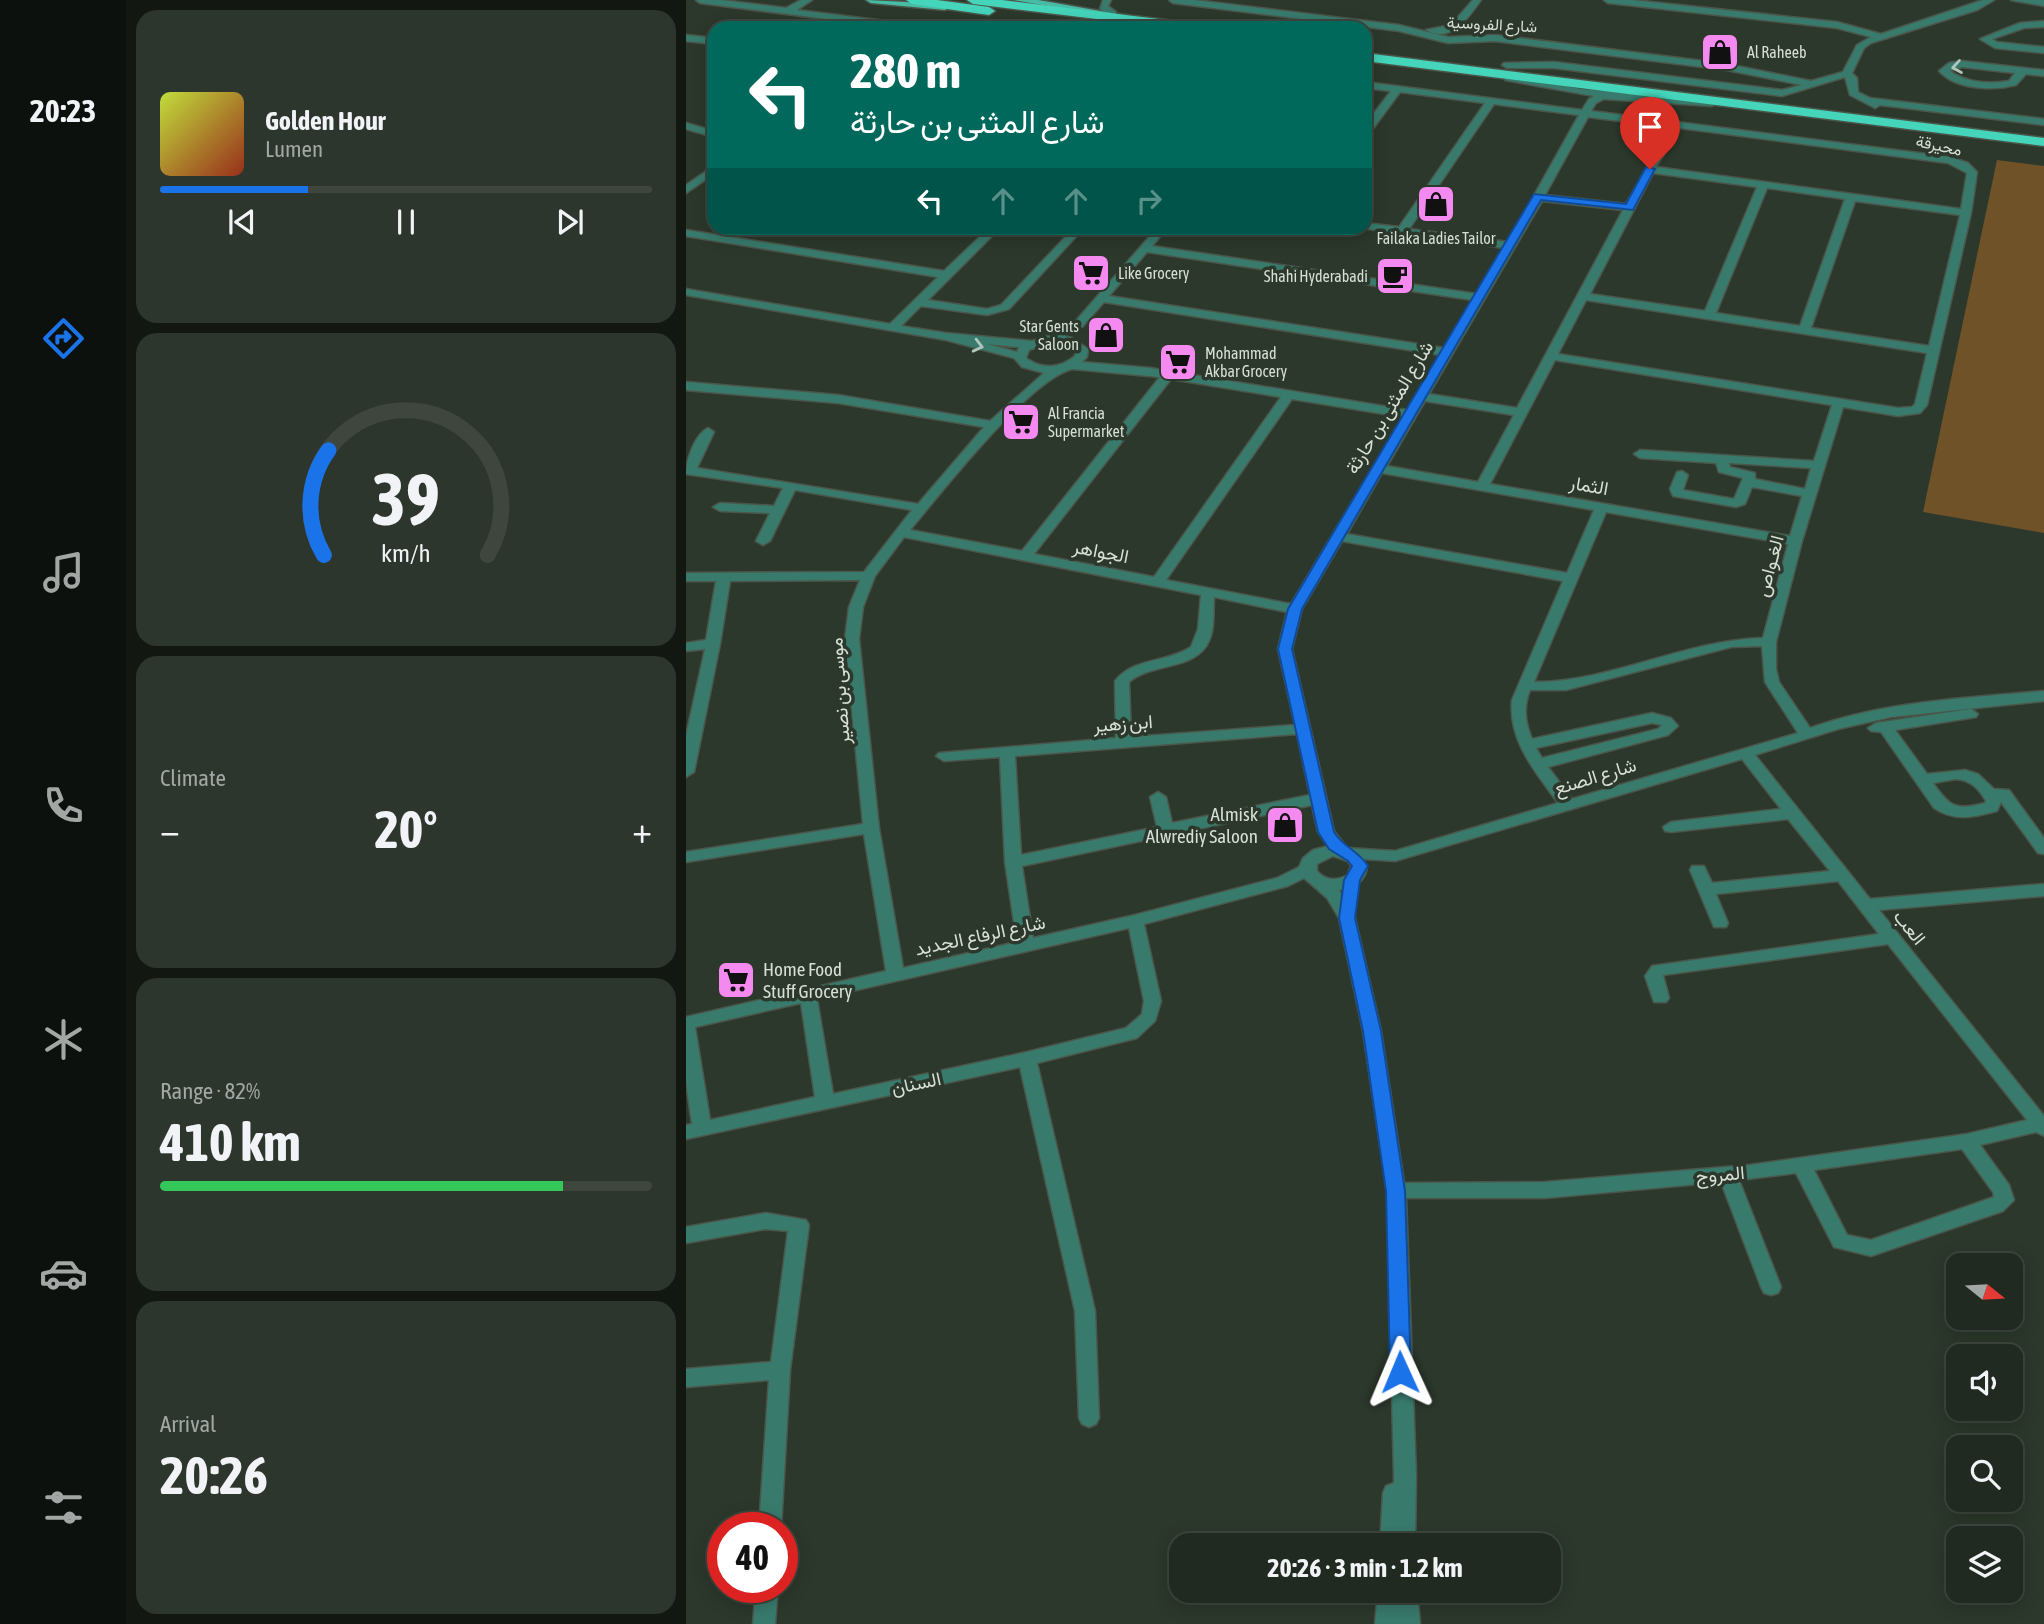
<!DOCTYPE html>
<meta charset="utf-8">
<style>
body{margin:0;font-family:"Asap Condensed",Vazirmatn,sans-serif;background:#2d362d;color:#f1f3f6;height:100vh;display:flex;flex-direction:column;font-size:26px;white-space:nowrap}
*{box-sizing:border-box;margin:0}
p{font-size:23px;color:#a2a7a5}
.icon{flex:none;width:38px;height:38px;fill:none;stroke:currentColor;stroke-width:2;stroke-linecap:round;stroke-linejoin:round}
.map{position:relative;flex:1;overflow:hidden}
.sheet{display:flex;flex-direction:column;gap:10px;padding:10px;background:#121712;width:560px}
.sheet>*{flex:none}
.banner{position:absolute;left:21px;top:21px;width:665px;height:214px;border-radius:21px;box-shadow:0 4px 18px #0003,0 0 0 2px #3e463e;background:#00695c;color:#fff;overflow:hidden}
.needle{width:46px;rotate:108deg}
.fabs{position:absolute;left:1260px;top:1253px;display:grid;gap:14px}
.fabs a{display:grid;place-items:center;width:77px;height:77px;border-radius:14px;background:#212a20;box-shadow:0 4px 18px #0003,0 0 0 2px #3e463e;font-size:35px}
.speed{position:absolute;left:21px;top:1512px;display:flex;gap:14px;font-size:35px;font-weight:700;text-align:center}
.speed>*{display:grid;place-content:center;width:91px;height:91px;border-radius:50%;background:#212a20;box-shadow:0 4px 18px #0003,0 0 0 2px #3e463e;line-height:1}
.speed .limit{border:10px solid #d22;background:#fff;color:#111}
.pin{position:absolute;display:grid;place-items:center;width:60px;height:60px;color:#fff;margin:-72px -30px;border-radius:50% 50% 50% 0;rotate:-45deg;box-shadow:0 0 7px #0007}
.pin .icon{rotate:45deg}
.me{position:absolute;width:77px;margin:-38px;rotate:359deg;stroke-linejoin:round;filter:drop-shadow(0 0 5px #0008)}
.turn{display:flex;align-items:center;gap:24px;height:147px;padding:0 28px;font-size:32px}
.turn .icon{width:91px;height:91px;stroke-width:2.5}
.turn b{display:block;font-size:49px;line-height:60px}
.lanes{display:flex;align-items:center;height:66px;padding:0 28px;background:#0003;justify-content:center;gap:35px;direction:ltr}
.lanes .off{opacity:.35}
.big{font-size:52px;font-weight:700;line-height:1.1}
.sheet .widget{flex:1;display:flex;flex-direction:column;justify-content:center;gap:10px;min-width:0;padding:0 24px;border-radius:21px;background:#2d362d}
.sheet .dial{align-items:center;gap:0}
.dial svg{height:182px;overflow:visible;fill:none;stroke:#3e463e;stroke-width:7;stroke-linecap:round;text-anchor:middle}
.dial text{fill:#f1f3f6;stroke:none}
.song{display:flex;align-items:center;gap:21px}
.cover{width:84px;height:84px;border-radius:10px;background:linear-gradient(135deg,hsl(70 70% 55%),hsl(10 70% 35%))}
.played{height:7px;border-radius:4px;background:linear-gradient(90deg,#1a73e8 30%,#3e463e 30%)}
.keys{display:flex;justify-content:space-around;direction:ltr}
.heat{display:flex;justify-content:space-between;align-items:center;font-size:38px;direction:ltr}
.charge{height:10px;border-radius:5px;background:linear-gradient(90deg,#34c759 82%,#3e463e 0)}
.trip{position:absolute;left:483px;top:1533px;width:392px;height:70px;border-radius:21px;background:#212a20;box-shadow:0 4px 18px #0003,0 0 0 2px #3e463e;font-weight:700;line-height:70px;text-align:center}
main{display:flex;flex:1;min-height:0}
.dock{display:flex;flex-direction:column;width:126px;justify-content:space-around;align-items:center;background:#0d110d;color:#a2a7a5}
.dock .icon{width:49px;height:49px}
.dock .current{color:#1a73e8}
.dock b{font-size:32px;color:#f1f3f6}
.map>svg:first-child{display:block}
.green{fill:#705228}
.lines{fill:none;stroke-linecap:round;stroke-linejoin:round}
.minor-casing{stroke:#4b564a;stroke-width:3}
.major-casing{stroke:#4b564a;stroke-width:3}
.highway-casing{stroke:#4b564a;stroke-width:3}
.minor{fill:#387b6d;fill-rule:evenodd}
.major{fill:#48bba5;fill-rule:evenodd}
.highway{fill:#44d5bb;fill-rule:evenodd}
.oneway{stroke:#afc6bc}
.route{fill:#1a73e8;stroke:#114b97;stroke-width:2}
.labels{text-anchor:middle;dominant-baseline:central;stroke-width:7;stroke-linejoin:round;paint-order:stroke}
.far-street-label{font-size:16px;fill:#d7dfd6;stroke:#2c382b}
.far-poi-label{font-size:16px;fill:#d7dfd6;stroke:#2c382b;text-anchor:start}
.street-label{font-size:19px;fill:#d7dfd6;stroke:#2c382b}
.poi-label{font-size:19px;fill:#d7dfd6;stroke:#2c382b;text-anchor:end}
</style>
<main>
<nav class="dock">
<b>20:23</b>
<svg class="icon current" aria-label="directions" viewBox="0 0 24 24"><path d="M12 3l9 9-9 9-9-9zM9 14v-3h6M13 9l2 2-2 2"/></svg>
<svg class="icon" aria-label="music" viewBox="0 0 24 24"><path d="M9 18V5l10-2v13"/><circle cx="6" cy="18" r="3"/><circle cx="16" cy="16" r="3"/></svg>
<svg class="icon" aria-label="phone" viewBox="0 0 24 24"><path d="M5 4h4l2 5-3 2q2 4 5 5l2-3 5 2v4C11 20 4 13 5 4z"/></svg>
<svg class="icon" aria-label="climate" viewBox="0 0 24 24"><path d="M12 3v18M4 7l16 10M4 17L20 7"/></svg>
<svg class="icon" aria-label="car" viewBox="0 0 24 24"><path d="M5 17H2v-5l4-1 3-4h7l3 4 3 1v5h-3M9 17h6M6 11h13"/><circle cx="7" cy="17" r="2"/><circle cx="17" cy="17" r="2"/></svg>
<svg class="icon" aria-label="filters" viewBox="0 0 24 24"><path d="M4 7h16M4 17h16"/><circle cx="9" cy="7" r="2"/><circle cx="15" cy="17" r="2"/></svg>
</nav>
<section class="sheet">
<div class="widget">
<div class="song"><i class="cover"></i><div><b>Golden Hour</b><p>Lumen</p></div></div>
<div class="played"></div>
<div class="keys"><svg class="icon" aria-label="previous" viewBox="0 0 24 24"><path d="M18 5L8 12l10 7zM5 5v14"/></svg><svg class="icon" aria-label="pause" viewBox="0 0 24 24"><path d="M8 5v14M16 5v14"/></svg><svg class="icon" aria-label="next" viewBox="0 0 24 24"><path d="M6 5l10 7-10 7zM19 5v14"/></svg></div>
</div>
<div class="widget dial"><svg viewBox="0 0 100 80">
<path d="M14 69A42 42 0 1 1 86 69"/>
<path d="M14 69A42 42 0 0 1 16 23" stroke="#1a73e8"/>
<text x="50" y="56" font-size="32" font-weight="700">39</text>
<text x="50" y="72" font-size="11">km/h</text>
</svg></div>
<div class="widget"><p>Climate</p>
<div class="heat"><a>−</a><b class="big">20°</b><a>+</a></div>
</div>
<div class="widget"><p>Range · 82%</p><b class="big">410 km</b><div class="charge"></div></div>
<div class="widget"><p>Arrival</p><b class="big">20:26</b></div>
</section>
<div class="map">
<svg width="1358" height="1624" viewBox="0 0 1358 1624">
<rect width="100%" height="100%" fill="#2c382b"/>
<polygon class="green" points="1311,160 1358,166 1358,533 1237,512"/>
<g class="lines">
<defs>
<g id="minor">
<polygon points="10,0 35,0 100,8 115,0 126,0 111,10 232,25 237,28 211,28 14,3"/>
<polygon points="417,0 425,0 422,6 430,12 430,16 424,16 414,9"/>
<polygon points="483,0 508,0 713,25 762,37 809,35 1041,64 1125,81 1157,72 1171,45 1185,37 1151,28 922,3 918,0 946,0 1151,22 1195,34 1297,0 1308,0 1291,10 1185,43 1178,48 1166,73 1171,78 1172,92 1184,98 1358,119 1358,125 1194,105 1189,108 1164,95 1159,77 1096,96 868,68 821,68 816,65 818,63 868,62 1096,90 1116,85 1041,70 809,41 762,43 713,31 487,3"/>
<path d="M787 0H795C783 17 765 44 740 30L765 25Z"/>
<polygon points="1325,0 1358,0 1358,6"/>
<polygon points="1358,21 1358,27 1338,28 1306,39 1311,42 1358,47 1358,53 1309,48 1294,39 1334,23"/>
<polygon points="0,35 28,38 28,44 0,41"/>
<path d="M1276 61 1358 70V76L1340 74 1330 85C1307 91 1270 90 1253 71L1263 63ZM1276 67 1329 73 1323 81C1304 84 1280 83 1264 71Z"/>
<path d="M822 75 895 89 1026 100 1031 103 1026 106 918 99 910 103 905 111 1264 157 1282 163 1291 172 1285 213 1241 405 1234 413 1212 416 1157 407 1116 541 1090 642V669L1093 682 1124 728C1199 701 1280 698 1358 691V701L1205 717 1152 729 1069 755 1184 899 1358 884V896L1193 910 1358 1116V1136L1350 1132 1294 1145 1323 1185 1328 1200 1317 1211 1185 1256 1148 1247 1110 1173 1053 1180 1095 1287 1092 1293 1085 1295 1078 1293 1075 1287 1035 1182 859 1198H720L730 1475 729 1545H694L697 1493 700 1486 708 1483V1475L701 1191 677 1031 653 918 641 898 618 878 602 886 458 924 475 1001 469 1021 451 1038 351 1063 409 1311 413 1418 410 1424 403 1427 396 1424 393 1418 389 1311 334 1067 0 1139V1125L6 1124 0 1082V1017L200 971 178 834 0 862V852L177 824 159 639 163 607 174 580 44 581 34 644 8 772 0 777V736L19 649 0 651V643L20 640 30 581H0V573L178 572 226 510 109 490 84 541 77 545 70 541 84 513 34 511 27 507 34 503 88 506 97 488 0 474C0 460 9 434 22 428L28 432 11 468 232 504 298 427 152 403 0 390V382L152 395 304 421 358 373 336 367 328 358 260 340 0 295V289L204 324 252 277 0 236V230L258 271 303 228H314L242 300 301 309 315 305 388 228H398L323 309 301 315 235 306 215 326 260 333 346 341 359 337 388 323 471 228H481L466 246 791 294 818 248 675 228H679V223L713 227 799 103 714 92 683 134 679 135V125L705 91 679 88V82L896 110 903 99 908 96 819 80V76ZM808 104 893 115 822 242 723 229ZM902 117 985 127 940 204 859 195ZM994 128 1262 163 1281 173 1275 209 970 167ZM967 173 1071 187 1019 311 904 294ZM1081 188 1159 199 1114 326 1030 313ZM856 201 937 210 831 408 743 394ZM1169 201 1274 215 1243 346 1125 328ZM461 252 787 300 758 348 423 296ZM900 300 1241 353 1229 404 1226 407 1212 408 872 354ZM418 302 755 355 721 410 464 368 396 362 401 357 402 349 386 338 378 336 396 327ZM364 343H379L390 350 389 356C375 368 356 370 340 358L343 350ZM301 344 333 347 331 352ZM869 360 1146 405 1128 461 954 450 948 454 954 458 1030 463 1033 472 1057 478 1048 499 997 490 1002 475 996 471 991 472 984 489 987 496 1050 507 1059 504 1066 487 1116 496 1104 536 804 484ZM386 369 474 377 336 551 224 530C256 492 343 380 386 369ZM485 379 595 397 468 577 348 554ZM606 399 717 417 605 604 480 580ZM739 401 828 415 792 482 701 466ZM1043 463 1125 468 1119 489 1069 479V473L1044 467ZM696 473 908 510 881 573 661 534ZM920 512 1102 544 1077 638C999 640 926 682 848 682ZM218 537 515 595 512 629 505 647C481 663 448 657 429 681L430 738 253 753 250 756 258 761 314 757 319 862 331 942 217 968 193 828 173 639 177 607 189 576ZM656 541 877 581 826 700C822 741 849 771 872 803L709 851 661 848 648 831 606 649 616 609ZM528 597 601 612 592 649 609 725 445 737 443 682C466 662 510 671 523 641 529 628 527 611 528 597ZM1076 646 1079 682 1112 733 886 799 862 767 982 735 992 726 985 718 966 713 846 739C839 722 837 708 844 690H880L1045 647ZM966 723 976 725 972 729 856 758 850 748ZM611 734 624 795 486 823 480 797 472 792 464 797 471 827 335 855 329 756ZM1056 759 1095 809 985 822 977 827 979 831 985 832 1102 819 1144 871 1026 883 1018 866H1006L1004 870 1028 927H1040L1042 923 1030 894 1152 881 1193 934 966 966 959 976 968 1002H980L983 998 977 975 1202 944 1341 1120 1281 1134 1064 1165 859 1182 718 1183 695 1031 669 918 653 890C668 887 680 882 681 866L677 859 709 861ZM626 805 632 832 642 846 627 850 617 858 613 867 591 878 449 915 347 938 336 866ZM647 856 662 861 665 866 662 875C650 881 640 881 631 871V864ZM443 928 458 1001 456 1014 440 1028 341 1052 147 1094 131 999ZM115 1003 129 1097 24 1120 9 1027ZM1276 1149 1307 1192 1308 1197 1185 1240 1161 1235 1128 1170Z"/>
<polygon points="0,123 28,131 28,137 0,129"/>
<polygon points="28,166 28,174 0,193 0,185"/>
<path d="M1285 709 1292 714 1290 717 1209 730 1241 774 1279 770 1292 774 1308 789 1323 790 1358 838V854L1352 853 1315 802 1311 811C1288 817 1269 822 1248 808L1195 732 1185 731 1182 728 1190 723ZM1270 779C1285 780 1293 789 1300 801L1299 803C1270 811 1264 807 1247 783Z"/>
<polygon points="80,1213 120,1220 123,1225 104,1370 95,1528 73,1528 83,1380 0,1387 0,1369 85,1362 102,1231 80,1229 0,1243 0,1227"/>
<polygon points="70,1587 92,1587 89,1624 67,1624"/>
<polygon points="692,1591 731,1591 734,1624 689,1624"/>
</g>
<g id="major">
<polygon points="180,0 259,4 264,7 259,10 185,3"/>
<polygon points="327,0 352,0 437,15 432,18"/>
</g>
<g id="highway">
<polygon points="220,0 251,0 303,7 309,11 303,15 226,4"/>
<polygon points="281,0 316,0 514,24 520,28 485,28 287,4"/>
<polygon points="679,53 1358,138 1358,146 679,61"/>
</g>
</defs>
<use href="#minor" class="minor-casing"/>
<use href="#major" class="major-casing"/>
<use href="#highway" class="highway-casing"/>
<use href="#minor" class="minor"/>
<use href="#major" class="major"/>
<use href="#highway" class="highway"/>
</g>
<defs><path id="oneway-chevron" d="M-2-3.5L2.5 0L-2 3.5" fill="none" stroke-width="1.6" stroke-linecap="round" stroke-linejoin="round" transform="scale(1.75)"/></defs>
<g class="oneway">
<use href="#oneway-chevron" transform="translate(1271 67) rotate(171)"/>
<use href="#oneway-chevron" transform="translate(292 346) rotate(14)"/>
</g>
<path class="route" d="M960 167 969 169 947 210 855 200 616 609 606 649 648 832C657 847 673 851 682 866L674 880 669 918 695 1031 719 1191 725 1372 722 1378 714 1381 707 1378 704 1372 700 1191 677 1031 653 918 658 880 666 866 662 861 643 849 632 832 592 649 602 609 848 194 940 204Z"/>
<defs>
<symbol id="shop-square" viewBox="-11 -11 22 22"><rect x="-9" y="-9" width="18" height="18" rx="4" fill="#f489f0" stroke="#2c382b"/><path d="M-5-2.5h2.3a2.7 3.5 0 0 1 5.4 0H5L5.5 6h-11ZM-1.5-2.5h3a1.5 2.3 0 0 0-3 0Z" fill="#111"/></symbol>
<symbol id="supermarket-square" viewBox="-11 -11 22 22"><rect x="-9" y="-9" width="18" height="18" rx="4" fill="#f489f0" stroke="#2c382b"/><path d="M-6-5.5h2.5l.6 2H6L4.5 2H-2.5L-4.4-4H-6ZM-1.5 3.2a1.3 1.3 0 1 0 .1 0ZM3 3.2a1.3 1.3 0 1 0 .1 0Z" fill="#111"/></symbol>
<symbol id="cafe-square" viewBox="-11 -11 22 22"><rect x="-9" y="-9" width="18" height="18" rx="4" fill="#f489f0" stroke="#2c382b"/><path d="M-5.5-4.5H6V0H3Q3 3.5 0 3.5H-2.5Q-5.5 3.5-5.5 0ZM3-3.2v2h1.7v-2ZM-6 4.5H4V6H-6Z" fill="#111"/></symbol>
</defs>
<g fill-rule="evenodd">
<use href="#shop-square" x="1012" y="30" width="44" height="44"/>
<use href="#shop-square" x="728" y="182" width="44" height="44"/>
<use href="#supermarket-square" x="383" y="251" width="44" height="44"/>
<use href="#cafe-square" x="687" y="254" width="44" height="44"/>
<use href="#shop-square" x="398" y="313" width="44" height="44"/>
<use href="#supermarket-square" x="470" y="340" width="44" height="44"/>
<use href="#supermarket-square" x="313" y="400" width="44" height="44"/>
<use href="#shop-square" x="577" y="803" width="44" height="44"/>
<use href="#supermarket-square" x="28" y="958" width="44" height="44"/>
</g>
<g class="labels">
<g class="far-street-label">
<text transform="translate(806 24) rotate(3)">شارع الفروسية</text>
<text transform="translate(1253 145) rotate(12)">محيرقة</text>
</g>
<g class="far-poi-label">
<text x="1061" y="52">Al Raheeb</text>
<text x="750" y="238" text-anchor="middle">Failaka Ladies Tailor</text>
<text x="432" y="273">Like Grocery</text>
<text x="682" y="276" text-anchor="end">Shahi Hyderabadi</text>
<text x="393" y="326" text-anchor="end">Star Gents<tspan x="393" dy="18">Saloon</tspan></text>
<text x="519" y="353">Mohammad<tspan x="519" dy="18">Akbar Grocery</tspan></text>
<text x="362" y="413">Al Francia<tspan x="362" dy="18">Supermarket</tspan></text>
</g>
<g class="street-label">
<text transform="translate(703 407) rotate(-59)">شارع المثنى بن حارثة</text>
<text transform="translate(903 485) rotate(10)">الثمار</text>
<text transform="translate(415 551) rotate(11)">الجواهر</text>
<text transform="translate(1083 566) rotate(-75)">الغـواص</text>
<text transform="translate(153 691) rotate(-94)">موسى بن نصير</text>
<text transform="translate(437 723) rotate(-4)">ابن زهير</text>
<text transform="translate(909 776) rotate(-17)">شارع الصنع</text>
<text transform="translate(1224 927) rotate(51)">العب</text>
<text transform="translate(294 935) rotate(-12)">شارع الرفاع الجديد</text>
<text transform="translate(230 1083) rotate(-12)">السنان</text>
<text transform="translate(1034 1174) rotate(-5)">المروج</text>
</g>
<g class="poi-label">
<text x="572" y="814">Almisk<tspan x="572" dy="22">Alwrediy Saloon</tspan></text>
<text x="77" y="969" text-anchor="start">Home Food<tspan x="77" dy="22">Stuff Grocery</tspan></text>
</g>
</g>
</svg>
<div class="fabs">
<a><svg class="needle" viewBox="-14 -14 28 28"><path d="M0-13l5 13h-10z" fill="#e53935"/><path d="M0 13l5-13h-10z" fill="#a2a7a5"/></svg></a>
<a><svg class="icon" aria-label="sound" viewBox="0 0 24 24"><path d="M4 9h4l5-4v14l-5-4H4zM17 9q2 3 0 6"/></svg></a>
<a><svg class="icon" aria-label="search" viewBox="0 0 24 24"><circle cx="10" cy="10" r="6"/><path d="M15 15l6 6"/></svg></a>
<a><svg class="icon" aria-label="layers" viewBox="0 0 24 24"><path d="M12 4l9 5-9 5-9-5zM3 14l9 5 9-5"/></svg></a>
</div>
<div class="speed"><div class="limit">40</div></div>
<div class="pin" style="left:964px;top:169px;background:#d93025"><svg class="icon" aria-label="arrive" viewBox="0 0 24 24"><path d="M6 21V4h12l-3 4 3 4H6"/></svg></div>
<svg class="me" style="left:714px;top:1372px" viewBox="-20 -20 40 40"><path d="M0-17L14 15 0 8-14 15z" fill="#1a73e8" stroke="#fff" stroke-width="4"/></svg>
<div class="trip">20:26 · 3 min · 1.2 km</div>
<div class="banner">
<div class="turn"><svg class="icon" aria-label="left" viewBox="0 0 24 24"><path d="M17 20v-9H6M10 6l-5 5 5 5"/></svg><div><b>280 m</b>شارع المثنى بن حارثة</div></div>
<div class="lanes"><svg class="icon" aria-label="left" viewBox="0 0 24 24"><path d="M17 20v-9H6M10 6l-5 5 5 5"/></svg><svg class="icon off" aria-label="ahead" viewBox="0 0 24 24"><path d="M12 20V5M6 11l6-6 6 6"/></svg><svg class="icon off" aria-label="ahead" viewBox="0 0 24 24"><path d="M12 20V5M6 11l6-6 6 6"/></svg><svg class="icon off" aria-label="right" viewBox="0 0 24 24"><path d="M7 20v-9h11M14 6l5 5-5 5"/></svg></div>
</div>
</div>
</main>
